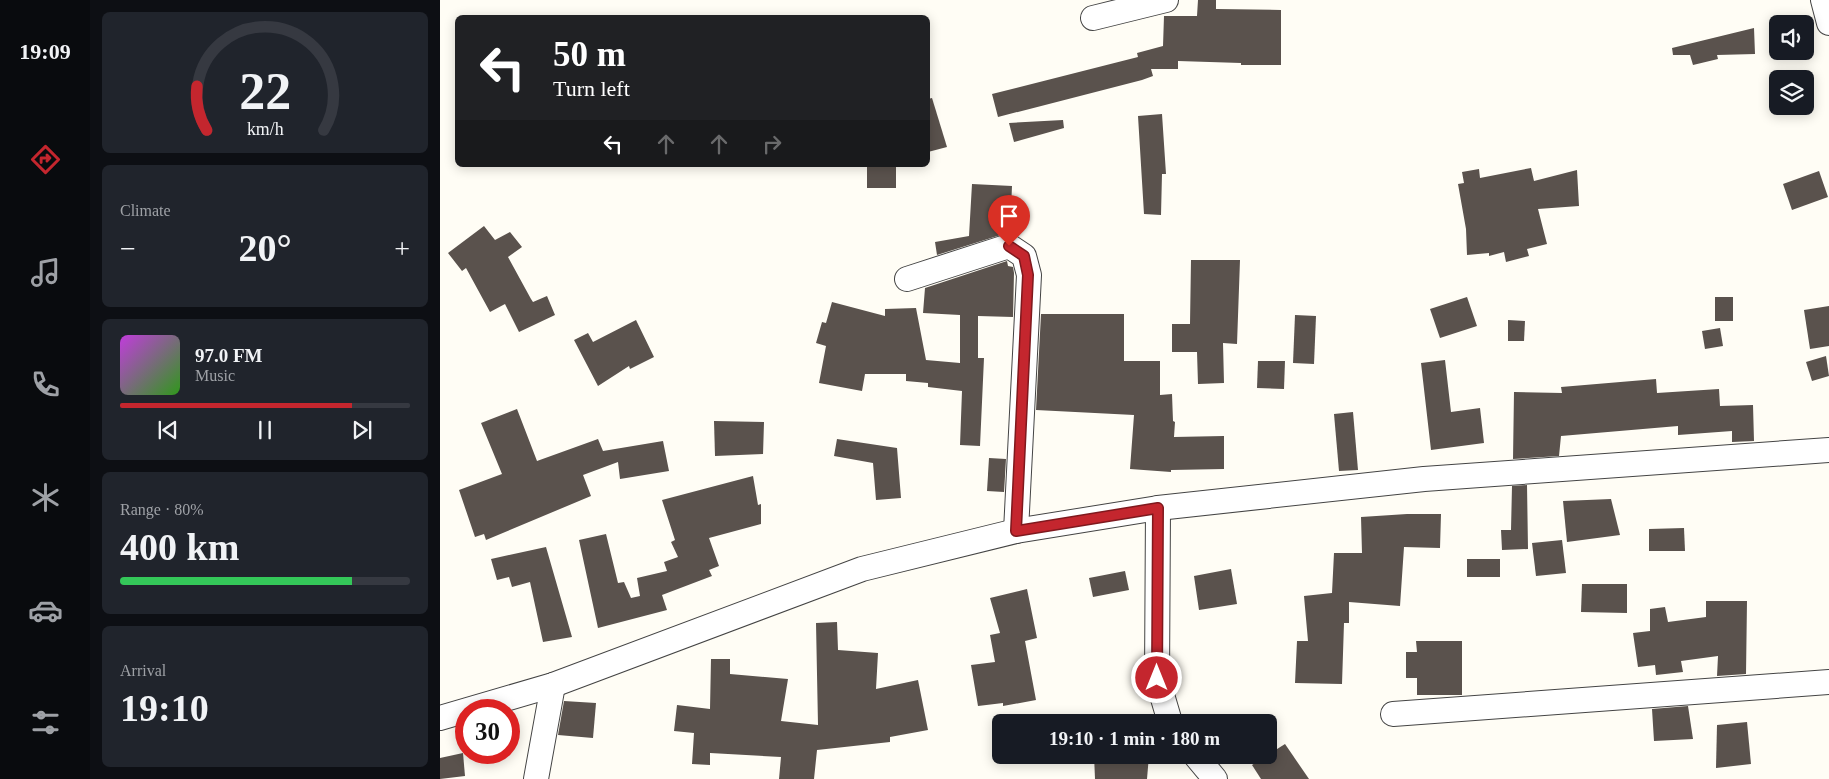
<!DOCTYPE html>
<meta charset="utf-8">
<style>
body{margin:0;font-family:Georgia,serif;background:#20242c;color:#f1f3f6;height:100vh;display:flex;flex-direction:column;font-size:19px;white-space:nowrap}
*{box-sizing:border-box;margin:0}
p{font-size:16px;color:#9ea1a6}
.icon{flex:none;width:28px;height:28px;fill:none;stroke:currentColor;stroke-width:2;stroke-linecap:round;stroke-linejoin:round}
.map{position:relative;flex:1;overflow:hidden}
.details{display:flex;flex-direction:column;gap:12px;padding:12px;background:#0d0f14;width:350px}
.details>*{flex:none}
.guide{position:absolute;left:15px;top:15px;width:475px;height:152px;border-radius:8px;box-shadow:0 2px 12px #0003;background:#202124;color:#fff;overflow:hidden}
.buttons{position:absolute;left:1329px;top:15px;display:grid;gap:10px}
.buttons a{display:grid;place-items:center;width:45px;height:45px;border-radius:8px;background:#171b24;box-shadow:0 2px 12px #0003;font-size:25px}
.speed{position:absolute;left:15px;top:699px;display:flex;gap:10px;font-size:25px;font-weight:700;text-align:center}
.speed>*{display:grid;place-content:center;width:65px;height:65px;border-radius:50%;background:#171b24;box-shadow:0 2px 12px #0003;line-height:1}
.speed .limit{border:8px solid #d22;background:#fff;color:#111}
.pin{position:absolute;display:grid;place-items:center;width:42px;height:42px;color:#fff;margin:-51px -21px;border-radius:50% 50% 50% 0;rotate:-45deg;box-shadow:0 0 5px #0007}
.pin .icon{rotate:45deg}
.me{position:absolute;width:55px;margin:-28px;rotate:0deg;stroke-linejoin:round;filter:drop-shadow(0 0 4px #0008)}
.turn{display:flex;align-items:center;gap:18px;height:105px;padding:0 15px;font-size:22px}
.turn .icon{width:65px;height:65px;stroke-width:2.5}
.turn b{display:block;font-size:35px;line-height:42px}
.lanes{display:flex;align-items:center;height:48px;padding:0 15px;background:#0003;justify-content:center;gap:25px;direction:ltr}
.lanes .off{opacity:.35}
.big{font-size:38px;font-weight:700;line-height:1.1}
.details .tile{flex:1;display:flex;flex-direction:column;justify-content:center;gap:8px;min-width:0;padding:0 18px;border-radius:8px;background:#20242c}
.details .dial{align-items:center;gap:0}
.dial svg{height:130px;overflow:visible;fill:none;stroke:#363941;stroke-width:7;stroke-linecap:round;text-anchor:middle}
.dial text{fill:#f1f3f6;stroke:none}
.song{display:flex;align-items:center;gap:15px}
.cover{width:60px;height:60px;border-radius:8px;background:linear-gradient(135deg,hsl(290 70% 55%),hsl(110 70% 35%))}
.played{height:5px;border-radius:2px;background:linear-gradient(90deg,#c4262e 80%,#363941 80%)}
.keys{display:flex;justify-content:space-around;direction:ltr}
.heat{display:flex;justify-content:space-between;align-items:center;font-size:28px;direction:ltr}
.charge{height:8px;border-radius:4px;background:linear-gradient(90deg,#34c759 80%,#363941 0)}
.trip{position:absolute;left:552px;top:714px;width:285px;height:50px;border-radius:8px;background:#171b24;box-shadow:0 2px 12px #0003;font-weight:700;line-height:50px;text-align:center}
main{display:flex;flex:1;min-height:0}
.tab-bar{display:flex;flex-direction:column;width:90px;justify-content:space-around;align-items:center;background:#090b0e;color:#9ea1a6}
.tab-bar .icon{width:35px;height:35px}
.tab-bar .on{color:#c4262e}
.tab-bar b{font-size:22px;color:#f1f3f6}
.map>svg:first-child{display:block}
.building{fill:#5a524d}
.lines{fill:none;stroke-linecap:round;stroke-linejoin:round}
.minor-casing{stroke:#444;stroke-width:26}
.minor{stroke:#fff;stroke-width:24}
.route-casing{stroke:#7f191e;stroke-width:12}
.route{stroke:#c4262e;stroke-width:9}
</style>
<main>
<nav class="tab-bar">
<b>19:09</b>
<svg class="icon on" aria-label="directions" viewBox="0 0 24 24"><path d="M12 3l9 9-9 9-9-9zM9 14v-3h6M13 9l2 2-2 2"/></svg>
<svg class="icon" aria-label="music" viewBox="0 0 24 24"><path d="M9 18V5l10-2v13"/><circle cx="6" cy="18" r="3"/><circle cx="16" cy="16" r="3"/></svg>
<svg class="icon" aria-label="phone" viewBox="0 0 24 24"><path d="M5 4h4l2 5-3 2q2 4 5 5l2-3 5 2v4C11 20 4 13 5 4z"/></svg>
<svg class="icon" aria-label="climate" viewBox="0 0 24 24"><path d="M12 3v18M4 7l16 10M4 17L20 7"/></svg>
<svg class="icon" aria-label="car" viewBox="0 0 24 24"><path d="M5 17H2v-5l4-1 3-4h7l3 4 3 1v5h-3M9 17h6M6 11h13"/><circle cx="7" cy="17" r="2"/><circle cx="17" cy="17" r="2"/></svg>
<svg class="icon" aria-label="filters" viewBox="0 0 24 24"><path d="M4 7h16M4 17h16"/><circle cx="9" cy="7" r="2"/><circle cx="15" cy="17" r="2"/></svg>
</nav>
<section class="details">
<div class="tile dial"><svg viewBox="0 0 100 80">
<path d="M14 69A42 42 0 1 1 86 69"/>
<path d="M14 69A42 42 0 0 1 8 42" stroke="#c4262e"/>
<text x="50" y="56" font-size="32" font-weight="700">22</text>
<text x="50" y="72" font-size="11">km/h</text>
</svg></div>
<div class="tile"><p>Climate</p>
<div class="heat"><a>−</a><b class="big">20°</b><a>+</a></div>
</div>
<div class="tile">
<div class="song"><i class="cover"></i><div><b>97.0 FM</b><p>Music</p></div></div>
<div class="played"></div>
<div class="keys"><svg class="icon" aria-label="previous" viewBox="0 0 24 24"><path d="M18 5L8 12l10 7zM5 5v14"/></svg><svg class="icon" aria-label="pause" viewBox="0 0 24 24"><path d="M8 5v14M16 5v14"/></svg><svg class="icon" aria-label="next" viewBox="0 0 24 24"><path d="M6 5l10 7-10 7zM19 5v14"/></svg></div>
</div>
<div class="tile"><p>Range · 80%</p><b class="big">400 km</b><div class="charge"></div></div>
<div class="tile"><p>Arrival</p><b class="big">19:10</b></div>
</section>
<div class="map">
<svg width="1389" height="779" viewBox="0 0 1389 779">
<rect width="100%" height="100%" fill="#fffdf5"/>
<g class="building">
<polygon points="758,0 776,0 776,9 841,10 841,65 801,65 801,63 738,61 738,69 711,69 713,76 702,80 558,117 552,94 698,57 697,53 723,46 724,16 757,16"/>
<polygon points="1314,28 1315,54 1277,55 1278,59 1253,65 1250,55 1233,55 1232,48"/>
<polygon points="492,98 507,147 488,152 488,99"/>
<polygon points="722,114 726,174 722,174 721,215 704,214 698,116"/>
<polygon points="623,120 624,128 574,142 569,123"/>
<rect x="427" y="165" width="29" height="23"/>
<polygon points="1091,168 1094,181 1137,170 1139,206 1098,209 1107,244 1087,249 1089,256 1066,262 1064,252 1049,256 1049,253 1027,255 1026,229 1018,184 1024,183 1022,172 1039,169 1040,178"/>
<polygon points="1379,171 1388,197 1352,210 1343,184"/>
<polygon points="532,184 572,186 570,232 497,255 495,242 529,236"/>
<polygon points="44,226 55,240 70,232 82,247 68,257 91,299 93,302 107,296 115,315 79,332 65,304 50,312 26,268 22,271 8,253"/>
<polygon points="751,260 800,260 797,344 783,343 784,383 758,384 757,352 732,352 732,324 750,324"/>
<polygon points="567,261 568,266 573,267 574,273 573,317 538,316 538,358 544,358 540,446 520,445 522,391 488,387 488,383 466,381 466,374 425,374 422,391 379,383 386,346 376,343 382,322 386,323 392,302 445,316 445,309 476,308 486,360 520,363 520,315 483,313 485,288"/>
<polygon points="1027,297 1037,326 1000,338 990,309"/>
<rect x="1275" y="297" width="18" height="24"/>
<polygon points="1389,306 1389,346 1370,349 1364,310"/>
<polygon points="601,314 684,314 684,361 720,361 720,395 732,394 733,421 735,422 734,437 784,436 784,469 731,470 731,472 690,469 694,415 596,410"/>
<polygon points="855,315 876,316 874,364 853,363"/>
<polygon points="196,320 214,357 190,369 189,366 158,386 134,340 148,333 153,342"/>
<polygon points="1068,320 1085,321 1084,341 1068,341"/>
<polygon points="1280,328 1283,346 1265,349 1262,331"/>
<polygon points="1386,356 1389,376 1372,381 1366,362"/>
<polygon points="1005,360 1011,412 1040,408 1044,443 991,450 981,363"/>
<polygon points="818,361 845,361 844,389 817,388"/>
<polygon points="1216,379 1217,393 1279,389 1280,406 1313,405 1314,441 1292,442 1292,431 1238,435 1238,426 1121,436 1119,456 1073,459 1074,392 1122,393 1121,387"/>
<polygon points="77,409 97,461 158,439 163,451 223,441 229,471 180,479 178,462 143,475 151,496 46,540 44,534 35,537 19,490 62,474 41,423"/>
<polygon points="913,412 918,470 899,471 894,414"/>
<polygon points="274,421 324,422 323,454 275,456"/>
<polygon points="397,439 457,448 461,498 436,500 433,463 394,456"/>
<polygon points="549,458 566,459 564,492 547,491"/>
<polygon points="313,476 318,505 321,504 321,524 269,538 279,566 269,570 272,576 222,595 227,610 158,628 139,540 166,534 178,583 184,582 191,598 200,596 197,578 227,571 224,562 238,557 231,542 235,540 222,500"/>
<polygon points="1087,485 1088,549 1062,550 1061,530 1071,530 1072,486"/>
<polygon points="1171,499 1180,535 1127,542 1123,501"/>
<polygon points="967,514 1001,514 1000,548 964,547 960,606 909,602 909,623 904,623 902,684 855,683 857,641 868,641 864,596 892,593 894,553 922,553 921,517"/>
<polygon points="1244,528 1245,551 1209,551 1209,529"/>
<polygon points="1122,540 1126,573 1096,576 1092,543"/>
<polygon points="106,547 132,637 103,642 90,582 72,587 69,577 57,580 51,559"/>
<rect x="1027" y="559" width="33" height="18"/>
<polygon points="791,569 797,604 759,610 754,576"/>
<polygon points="685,571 689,590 653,597 649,578"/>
<polygon points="1142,584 1187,584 1187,613 1141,612"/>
<polygon points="587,589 597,638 585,641 596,700 563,706 563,703 538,706 531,665 555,662 550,635 560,633 550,598"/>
<polygon points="1266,601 1307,601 1306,674 1277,676 1278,656 1241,661 1243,672 1216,675 1215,665 1198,667 1193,633 1210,631 1210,609 1225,607 1228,622 1266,617"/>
<polygon points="397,622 398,650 438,653 436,689 478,680 488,730 450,737 450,742 377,750 374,779 339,779 341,757 270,753 270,765 252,764 254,733 234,731 237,705 270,709 271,659 290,659 290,674 348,679 341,721 378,725 376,623"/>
<polygon points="976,641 1022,641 1022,695 977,695 977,678 966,678 966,652 977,652"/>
<polygon points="124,701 156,703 153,738 118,735"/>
<polygon points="1248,706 1253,739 1214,741 1212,709"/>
<polygon points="1307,722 1311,764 1276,768 1277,725"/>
<polygon points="845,744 869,779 821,779 812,765"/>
<polygon points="23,753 25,776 0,779 0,758"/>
<polygon points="654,755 709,755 707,779 655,779"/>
</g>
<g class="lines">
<defs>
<g id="minor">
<polyline points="1383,0 1389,23"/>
<polyline points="653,18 726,0"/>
<polyline points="467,279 569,246 584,256 589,275 576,531"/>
<polyline points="718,508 717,678 730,722"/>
<polyline points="953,714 1389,682"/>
<polyline points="0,718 113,685 422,569 576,531 718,508 984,479 1389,450"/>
<polyline points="755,755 775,779"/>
<polyline points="96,779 113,685"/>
</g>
</defs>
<use href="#minor" class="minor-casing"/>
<use href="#minor" class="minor"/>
</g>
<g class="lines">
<defs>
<polyline id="route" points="569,246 584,256 588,275 576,531 718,508 717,678"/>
</defs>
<use href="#route" class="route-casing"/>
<use href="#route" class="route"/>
</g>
</svg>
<div class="buttons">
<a><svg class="icon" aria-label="sound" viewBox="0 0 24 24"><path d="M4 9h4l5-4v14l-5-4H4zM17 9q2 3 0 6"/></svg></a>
<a><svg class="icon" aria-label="layers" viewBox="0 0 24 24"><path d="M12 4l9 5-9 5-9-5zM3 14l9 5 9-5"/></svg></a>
</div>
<div class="speed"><div class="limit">30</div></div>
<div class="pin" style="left:569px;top:246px;background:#d93025"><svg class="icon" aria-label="arrive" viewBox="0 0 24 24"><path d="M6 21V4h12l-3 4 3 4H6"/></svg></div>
<svg class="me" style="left:717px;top:678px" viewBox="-20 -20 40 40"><circle r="17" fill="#c4262e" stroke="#fff" stroke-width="3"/><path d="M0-11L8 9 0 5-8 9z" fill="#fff"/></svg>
<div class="trip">19:10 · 1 min · 180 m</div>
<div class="guide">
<div class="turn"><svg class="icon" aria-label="left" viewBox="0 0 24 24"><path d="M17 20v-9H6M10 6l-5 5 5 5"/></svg><div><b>50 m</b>Turn left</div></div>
<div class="lanes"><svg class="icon" aria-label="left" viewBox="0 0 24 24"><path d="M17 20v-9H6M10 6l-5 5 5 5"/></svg><svg class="icon off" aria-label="ahead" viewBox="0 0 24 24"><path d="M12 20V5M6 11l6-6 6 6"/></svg><svg class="icon off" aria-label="ahead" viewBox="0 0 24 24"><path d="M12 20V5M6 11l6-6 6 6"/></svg><svg class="icon off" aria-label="right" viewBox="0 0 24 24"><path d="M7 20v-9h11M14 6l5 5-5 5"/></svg></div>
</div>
</div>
</main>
